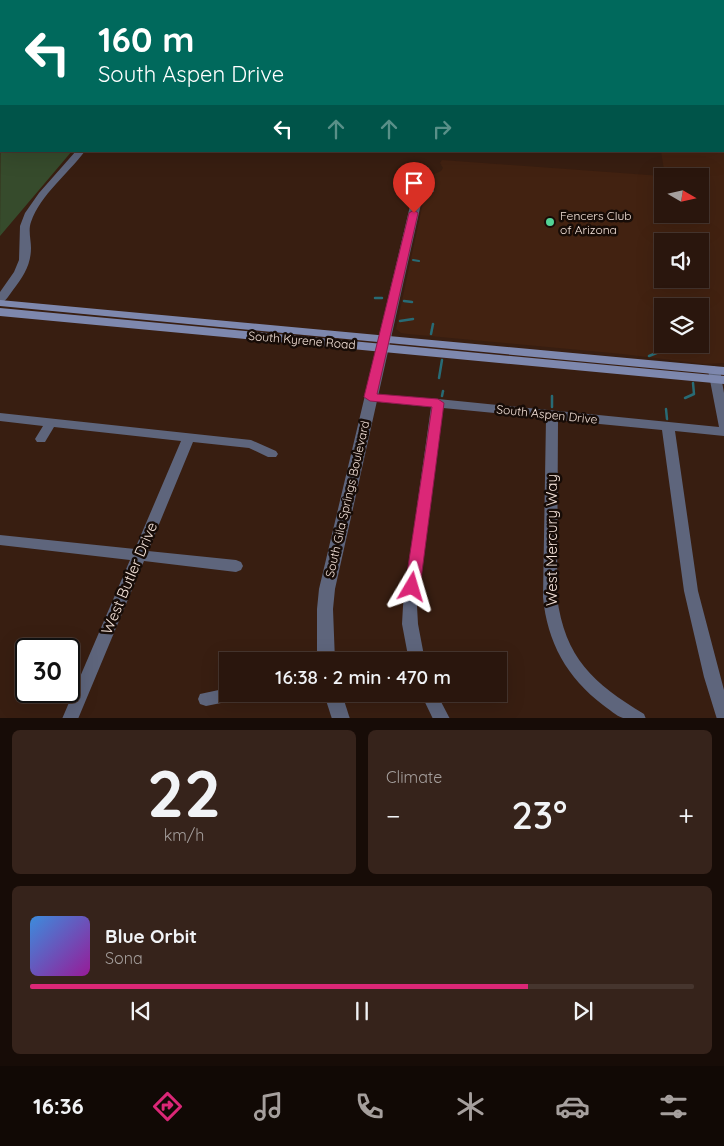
<!DOCTYPE html>
<meta charset="utf-8">
<style>
body{margin:0;font-family:Quicksand,sans-serif;background:#36231b;color:#f1f3f6;height:100vh;display:flex;flex-direction:column;font-size:19px;white-space:nowrap}
*{box-sizing:border-box;margin:0}
p{font-size:16px;color:#a59f9d}
.icon{flex:none;width:28px;height:28px;fill:none;stroke:currentColor;stroke-width:2;stroke-linecap:round;stroke-linejoin:round}
.map{position:relative;height:718px;overflow:hidden}
.sheet{display:flex;flex-direction:column;gap:12px;padding:12px;background:#170c07;flex:1}
.sheet>*{flex:none}
.hud{position:absolute;left:0px;top:0px;width:725px;height:152px;box-shadow:0 5px 20px #0002,0 0 0 1px #46352e;background:#00695c;color:#fff;overflow:hidden}
.needle{width:32px;rotate:99deg}
.fabs{position:absolute;left:654px;top:168px;display:grid;gap:10px}
.fabs a{display:grid;place-items:center;width:55px;height:55px;border-radius:0px;background:#2a160d;box-shadow:0 5px 20px #0002,0 0 0 1px #46352e;font-size:25px}
.speed{position:absolute;left:15px;top:638px;display:flex;gap:10px;font-size:25px;font-weight:700;text-align:center}
.speed>*{display:grid;place-content:center;width:65px;height:65px;border-radius:50%;background:#2a160d;box-shadow:0 5px 20px #0002,0 0 0 1px #46352e;line-height:1}
.speed .limit{border:2px solid #111;border-radius:8px;background:#fff;color:#111}
.pin{position:absolute;display:grid;place-items:center;width:42px;height:42px;color:#fff;margin:-51px -21px;border-radius:50% 50% 50% 0;rotate:-45deg;box-shadow:0 0 5px #0007}
.pin .icon{rotate:45deg}
.me{position:absolute;width:55px;margin:-28px;rotate:7deg;stroke-linejoin:round;filter:drop-shadow(0 0 4px #0008)}
.turn{display:flex;align-items:center;gap:18px;height:105px;padding:0 15px;font-size:22px}
.turn .icon{width:65px;height:65px;stroke-width:2.5}
.turn b{display:block;font-size:35px;line-height:42px}
.lanes{display:flex;align-items:center;height:48px;padding:0 15px;background:#0003;justify-content:center;gap:25px;direction:ltr}
.lanes .off{opacity:.35}
.big{font-size:38px;font-weight:600;line-height:1.1}
.sheet .widget{flex:1;display:flex;flex-direction:column;justify-content:center;gap:8px;min-width:0;padding:0 18px;border-radius:8px;background:#36231b}
.sheet .dial{align-items:center;gap:0}
.dial b{font-size:65px;line-height:1}
.song{display:flex;align-items:center;gap:15px}
.cover{width:60px;height:60px;border-radius:8px;background:linear-gradient(135deg,hsl(210 70% 55%),hsl(300 70% 35%))}
.played{height:5px;border-radius:2px;background:linear-gradient(90deg,#db2777 75%,#46352e 75%)}
.keys{display:flex;justify-content:space-around;direction:ltr}
.heat{display:flex;justify-content:space-between;align-items:center;font-size:28px;direction:ltr}
.sheet .tiles{flex:1;display:grid;gap:12px;grid-template-columns:1fr 1fr}
.widget:last-child{grid-column:span 2}
.trip{position:absolute;left:219px;top:652px;width:288px;height:50px;border-radius:0px;background:#2a160d;box-shadow:0 5px 20px #0002,0 0 0 1px #46352e;font-weight:600;line-height:50px;text-align:center}
.dock{display:flex;height:80px;justify-content:space-around;align-items:center;background:#110905;color:#a59f9d}
.dock .icon{width:35px;height:35px}
.dock .on{color:#db2777}
.dock b{font-size:22px;color:#f1f3f6}
.map>svg:first-child{display:block}
.built{fill:#422211;fill-rule:evenodd}
.green{fill:#364b2c}
.lines{fill:none;stroke-linecap:round;stroke-linejoin:round}
.stream-far1{stroke:#286b75;stroke-width:2}
.stream{stroke:#286b75;stroke-width:2.5}
.canal{fill:#286b75;fill-rule:evenodd}
.minor{fill:#5e657c;fill-rule:evenodd}
.tertiary{fill:#5e657c;fill-rule:evenodd}
.secondary{fill:#7e88ae;fill-rule:evenodd}
.route{fill:#db2777;stroke:#8e194d}
.poi-dot{fill:#53d396;stroke:#170c07;stroke-width:2}
.labels{text-anchor:middle;dominant-baseline:central;stroke-width:5;stroke-linejoin:round;paint-order:stroke}
.poi-label{font-size:12px;fill:#f6e4db;stroke:#170c07;text-anchor:start}
.street-label{font-size:12px;fill:#f6e4db;stroke:#170c07}
.near-street-label{font-size:15px;fill:#f6e4db;stroke:#170c07}
</style>
<div class="map">
<svg width="724" height="719" viewBox="0 0 724 719">
<rect width="100%" height="100%" fill="#381e11"/>
<g class="built">
<polygon points="25,0 724,0 724,130 724,1 23,1"/>
<path d="M724 138V363L704 364 622 354 408 334 401 333 396 329 428 179 430 176 441 171 443 168 440 163 442 160 662 176V214H700V176H665L661 151H724ZM662 241H700V279H662ZM662 306H700V344H662Z"/>
</g>
<polygon class="green" points="1,48 1,151 72,151 0,236"/>
<g class="lines">
<g class="stream-far1">
<polyline points="404,189 409,189"/>
<polyline points="428,190 433,191"/>
<polyline points="413,260 419,261"/>
</g>
<g class="stream">
<polyline points="375,298 382,298"/>
<polyline points="404,301 412,302"/>
<polyline points="400,321 413,319"/>
<polyline points="431,334 433,324"/>
<polyline points="649,356 664,350"/>
<polyline points="439,378 442,360"/>
<polyline points="442,396 443,391"/>
<polyline points="552,396 552,407"/>
<polyline points="685,398 694,394 693,383"/>
<polyline points="666,409 667,419"/>
</g>
<polygon class="canal" points="0,26 1,27 1,31 0,30"/>
<g class="minor">
<rect x="643" y="0" width="6" height="1"/>
<path d="M714 366 720 370 724 393V436L675 431 698 591 724 690V719H717L716 716 704 677 684 591 662 430 558 420 557 597C565 658 593 683 644 714L646 719C639 719 629 719 623 718 616 716 609 709 603 705 567 678 547 642 543 597L546 418 443 408 417 606 418 624 425 661H409L402 624 403 606 431 407 370 401 364 397 366 394 438 399 719 427 708 370Z"/>
<polygon points="0,413 251,440 276,451 278,454 276,457 268,457 249,448 193,442 148,551 236,560 241,562 243,566 241,570 236,572 144,561 78,719 62,719 130,560 0,545 0,535 135,549 181,441 54,427 45,442 37,442 35,439 43,426 0,421"/>
<polygon points="228,688 228,694 243,694 241,699 206,706 200,704 198,699 200,694"/>
<polygon points="421,694 437,694 450,719 433,719"/>
</g>
<g class="tertiary">
<path d="M76 151H85C68 174 41 194 31 222 28 230 31 240 31 248 31 265 23 277 13 290 9 295 6 302 0 303V292L14 272 19 260 20 226 25 213 39 193Z"/>
<polygon points="424,165 429,168 335,589 333,609 335,661 317,661 317,609 319,589 419,168"/>
<polygon points="324,694 342,694 350,719 332,719"/>
</g>
<g class="secondary">
<polygon points="0,300 724,367 724,375 0,306"/>
<polygon points="0,308 724,376 724,384 0,316"/>
</g>
</g>
<polygon class="route" points="414,210 418,213 377,394 438,399 444,403 420,587 418,591 412,593 407,591 405,587 432,407 370,401 364,397 409,213"/>
<circle class="poi-dot" cx="550" cy="222" r="5"/>
<g class="labels">
<g class="poi-label">
<text x="560" y="215">Fencers Club<tspan x="560" dy="14">of Arizona</tspan></text>
</g>
<g class="street-label">
<text transform="translate(302 340) rotate(5)">South Kyrene Road</text>
<text transform="translate(547 414) rotate(6)">South Aspen Drive</text>
<text transform="translate(347 499) rotate(-77)">South Gila Springs Boulevard</text>
</g>
<g class="near-street-label">
<text transform="translate(551 540) rotate(-90)">West Mercury Way</text>
<text transform="translate(129 578) rotate(-67)">West Butler Drive</text>
</g>
</g>
</svg>
<div class="fabs">
<a><svg class="needle" viewBox="-14 -14 28 28"><path d="M0-13l5 13h-10z" fill="#e53935"/><path d="M0 13l5-13h-10z" fill="#a59f9d"/></svg></a>
<a><svg class="icon" aria-label="sound" viewBox="0 0 24 24"><path d="M4 9h4l5-4v14l-5-4H4zM17 9q2 3 0 6"/></svg></a>
<a><svg class="icon" aria-label="layers" viewBox="0 0 24 24"><path d="M12 4l9 5-9 5-9-5zM3 14l9 5 9-5"/></svg></a>
</div>
<div class="speed"><div class="limit">30</div></div>
<div class="pin" style="left:414px;top:213px;background:#d93025"><svg class="icon" aria-label="arrive" viewBox="0 0 24 24"><path d="M6 21V4h12l-3 4 3 4H6"/></svg></div>
<svg class="me" style="left:412px;top:587px" viewBox="-20 -20 40 40"><path d="M0-17L14 15 0 8-14 15z" fill="#db2777" stroke="#fff" stroke-width="4"/></svg>
<div class="trip">16:38 · 2 min · 470 m</div>
<div class="hud">
<div class="turn"><svg class="icon" aria-label="left" viewBox="0 0 24 24"><path d="M17 20v-9H6M10 6l-5 5 5 5"/></svg><div><b>160 m</b>South Aspen Drive</div></div>
<div class="lanes"><svg class="icon" aria-label="left" viewBox="0 0 24 24"><path d="M17 20v-9H6M10 6l-5 5 5 5"/></svg><svg class="icon off" aria-label="ahead" viewBox="0 0 24 24"><path d="M12 20V5M6 11l6-6 6 6"/></svg><svg class="icon off" aria-label="ahead" viewBox="0 0 24 24"><path d="M12 20V5M6 11l6-6 6 6"/></svg><svg class="icon off" aria-label="right" viewBox="0 0 24 24"><path d="M7 20v-9h11M14 6l5 5-5 5"/></svg></div>
</div>
</div>
<section class="sheet">
<div class="tiles">
<div class="widget dial"><b>22</b><p>km/h</p></div>
<div class="widget"><p>Climate</p>
<div class="heat"><a>−</a><b class="big">23°</b><a>+</a></div>
</div>
<div class="widget">
<div class="song"><i class="cover"></i><div><b>Blue Orbit</b><p>Sona</p></div></div>
<div class="played"></div>
<div class="keys"><svg class="icon" aria-label="previous" viewBox="0 0 24 24"><path d="M18 5L8 12l10 7zM5 5v14"/></svg><svg class="icon" aria-label="pause" viewBox="0 0 24 24"><path d="M8 5v14M16 5v14"/></svg><svg class="icon" aria-label="next" viewBox="0 0 24 24"><path d="M6 5l10 7-10 7zM19 5v14"/></svg></div>
</div>
</div>
</section>
<nav class="dock">
<b>16:36</b>
<svg class="icon on" aria-label="directions" viewBox="0 0 24 24"><path d="M12 3l9 9-9 9-9-9zM9 14v-3h6M13 9l2 2-2 2"/></svg>
<svg class="icon" aria-label="music" viewBox="0 0 24 24"><path d="M9 18V5l10-2v13"/><circle cx="6" cy="18" r="3"/><circle cx="16" cy="16" r="3"/></svg>
<svg class="icon" aria-label="phone" viewBox="0 0 24 24"><path d="M5 4h4l2 5-3 2q2 4 5 5l2-3 5 2v4C11 20 4 13 5 4z"/></svg>
<svg class="icon" aria-label="climate" viewBox="0 0 24 24"><path d="M12 3v18M4 7l16 10M4 17L20 7"/></svg>
<svg class="icon" aria-label="car" viewBox="0 0 24 24"><path d="M5 17H2v-5l4-1 3-4h7l3 4 3 1v5h-3M9 17h6M6 11h13"/><circle cx="7" cy="17" r="2"/><circle cx="17" cy="17" r="2"/></svg>
<svg class="icon" aria-label="filters" viewBox="0 0 24 24"><path d="M4 7h16M4 17h16"/><circle cx="9" cy="7" r="2"/><circle cx="15" cy="17" r="2"/></svg>
</nav>
